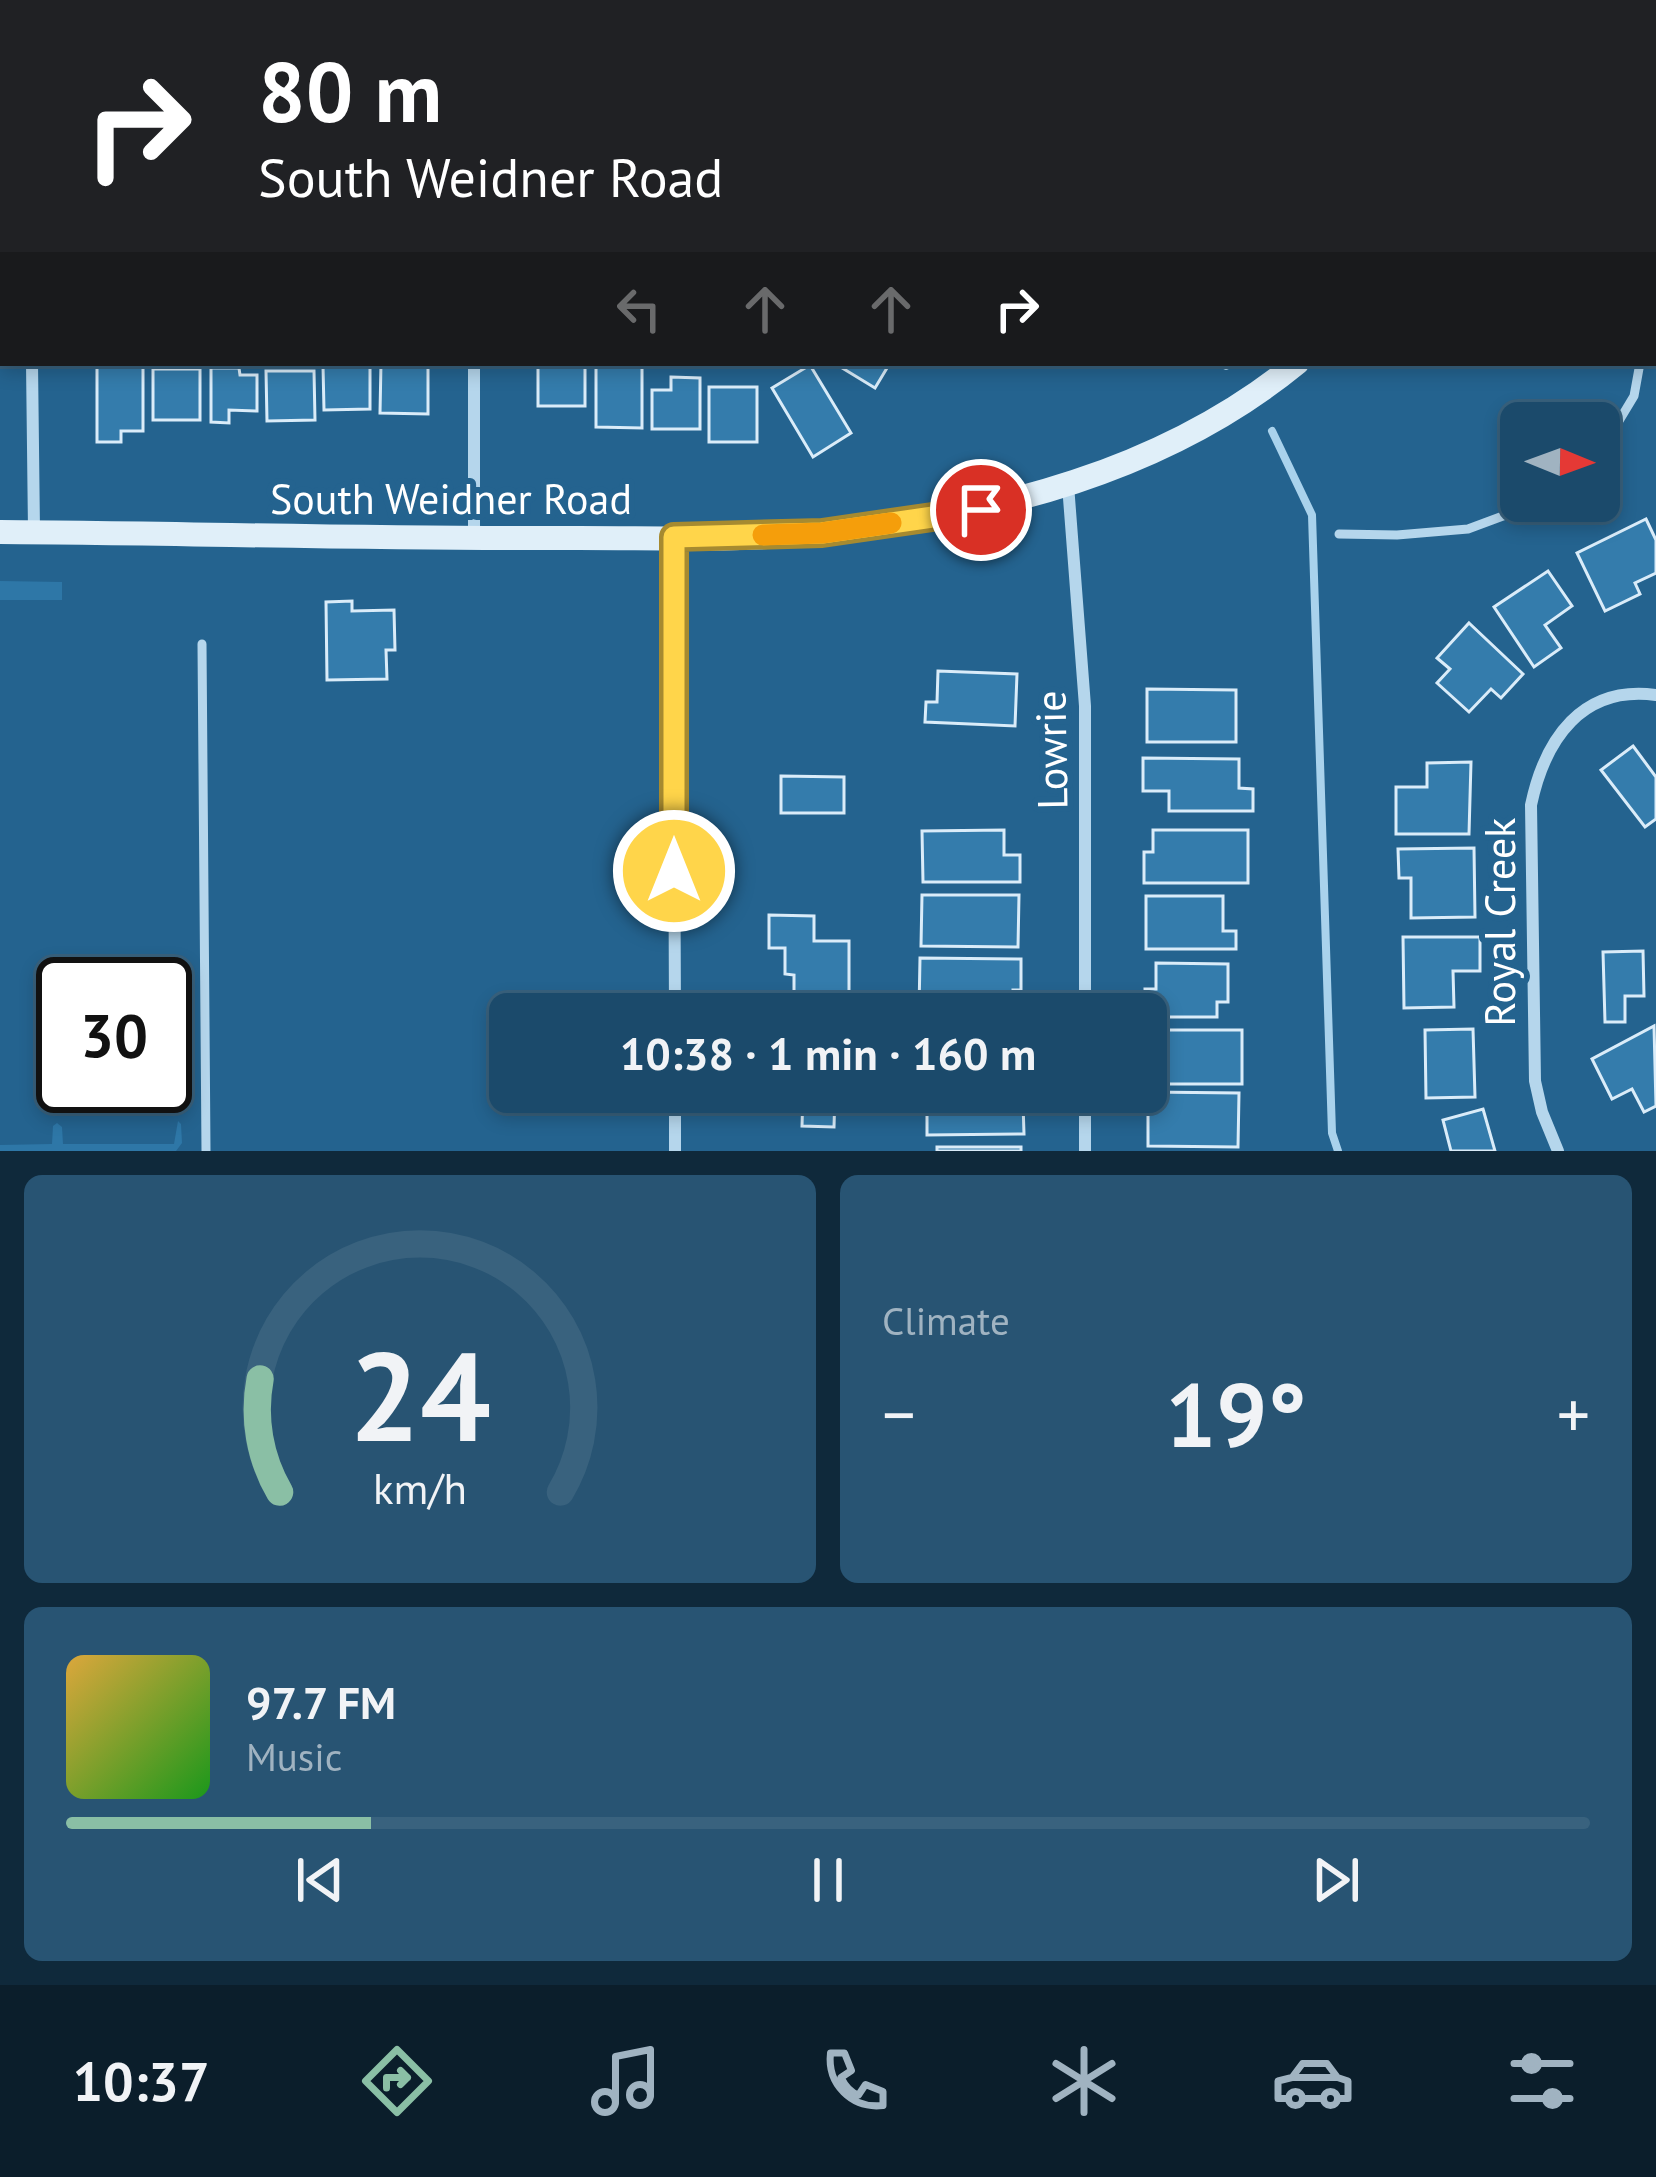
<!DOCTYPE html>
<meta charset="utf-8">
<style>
body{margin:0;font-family:"PT Sans",sans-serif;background:#285473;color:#f1f3f6;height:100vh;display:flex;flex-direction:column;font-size:45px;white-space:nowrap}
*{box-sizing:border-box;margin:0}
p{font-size:39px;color:#a0b3c1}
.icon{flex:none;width:66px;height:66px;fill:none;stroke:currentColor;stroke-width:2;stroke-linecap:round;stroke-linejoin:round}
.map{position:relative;height:1151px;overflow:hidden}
.drawer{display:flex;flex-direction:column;gap:24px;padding:24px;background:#0f293b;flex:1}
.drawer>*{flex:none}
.guide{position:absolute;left:0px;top:0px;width:1656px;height:366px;box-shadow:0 6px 18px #0003,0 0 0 3px #39627e;background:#202124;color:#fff;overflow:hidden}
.needle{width:78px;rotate:91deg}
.fabs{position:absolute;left:1500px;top:402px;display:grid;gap:24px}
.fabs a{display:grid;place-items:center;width:120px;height:120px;border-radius:18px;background:#1b4a6b;box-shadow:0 6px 18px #0003,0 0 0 3px #39627e;font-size:60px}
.speed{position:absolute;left:36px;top:957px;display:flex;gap:24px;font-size:60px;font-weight:700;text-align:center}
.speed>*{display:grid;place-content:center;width:156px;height:156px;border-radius:50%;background:#1b4a6b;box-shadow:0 6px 18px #0003,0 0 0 3px #39627e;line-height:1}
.speed .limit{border:6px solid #111;border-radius:18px;background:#fff;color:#111}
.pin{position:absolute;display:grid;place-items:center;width:102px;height:102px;color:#fff;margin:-51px;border:6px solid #fff;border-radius:50%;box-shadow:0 3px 12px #0007}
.me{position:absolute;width:132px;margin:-66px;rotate:0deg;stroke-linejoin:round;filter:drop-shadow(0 0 9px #0008)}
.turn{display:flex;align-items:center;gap:42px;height:252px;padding:0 60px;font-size:54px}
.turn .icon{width:156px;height:156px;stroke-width:2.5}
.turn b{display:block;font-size:84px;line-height:102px}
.lanes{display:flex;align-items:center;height:114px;padding:0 60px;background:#0003;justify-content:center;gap:60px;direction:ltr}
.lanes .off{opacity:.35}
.big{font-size:90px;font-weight:700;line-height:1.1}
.drawer .card{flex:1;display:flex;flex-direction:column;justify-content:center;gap:18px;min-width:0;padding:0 42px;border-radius:18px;background:#285473}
.drawer .dial{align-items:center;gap:0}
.dial svg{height:312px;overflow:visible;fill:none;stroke:#39627e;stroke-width:7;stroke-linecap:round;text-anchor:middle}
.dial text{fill:#f1f3f6;stroke:none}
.song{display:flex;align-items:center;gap:36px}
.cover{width:144px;height:144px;border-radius:18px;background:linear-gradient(135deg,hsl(40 70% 55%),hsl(120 70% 35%))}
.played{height:12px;border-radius:6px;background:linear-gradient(90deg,#8abfa5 20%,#39627e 20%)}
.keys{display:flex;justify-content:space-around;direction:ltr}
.heat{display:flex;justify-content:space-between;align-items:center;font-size:66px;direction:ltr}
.drawer .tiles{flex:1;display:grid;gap:24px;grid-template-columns:1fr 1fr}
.card:last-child{grid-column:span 2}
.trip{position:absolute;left:489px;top:993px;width:678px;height:120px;border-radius:18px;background:#1b4a6b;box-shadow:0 6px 18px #0003,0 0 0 3px #39627e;font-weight:700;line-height:120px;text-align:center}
.dock{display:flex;height:192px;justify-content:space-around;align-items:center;background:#0b1e2b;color:#a0b3c1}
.dock .icon{width:84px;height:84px}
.dock .current{color:#8abfa5}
.dock b{font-size:54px;color:#f1f3f6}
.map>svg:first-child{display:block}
.green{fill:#2e77a7}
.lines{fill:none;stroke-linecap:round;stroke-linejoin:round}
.stream{stroke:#a9d2ec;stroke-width:8}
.building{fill:#347cac;stroke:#daecf9;stroke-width:3}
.service{stroke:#b5d6ec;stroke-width:9}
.minor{stroke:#b5d6ec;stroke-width:12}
.secondary{stroke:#e0eff9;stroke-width:24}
.route-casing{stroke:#a68a30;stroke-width:30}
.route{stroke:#ffd54a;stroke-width:21}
.slow{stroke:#f59e0b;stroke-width:21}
.labels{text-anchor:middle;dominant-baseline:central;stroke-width:12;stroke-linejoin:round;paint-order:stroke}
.street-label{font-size:42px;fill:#fff;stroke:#24638f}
</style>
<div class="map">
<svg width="1656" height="1151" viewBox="0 0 1656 1151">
<rect width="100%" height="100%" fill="#24638f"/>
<g class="green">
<polygon points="0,581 62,582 62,600 0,600"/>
<polygon points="178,1121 181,1124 182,1143 176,1151 0,1151 0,1145 52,1144 53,1126 57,1123 62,1127 63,1144 174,1144"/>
</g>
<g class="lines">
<g class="stream">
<polyline points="991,0 993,3"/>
<polyline points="1225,363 1226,366"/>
<polyline points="1272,431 1312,515 1332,1133 1338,1151"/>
</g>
</g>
<g class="building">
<polygon points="381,363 428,363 428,414 380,413"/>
<rect x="538" y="363" width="47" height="43"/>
<polygon points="596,363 642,363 642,428 596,427"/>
<polygon points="834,363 890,363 875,388"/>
<polygon points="97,365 143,365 143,431 121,431 121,442 97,442"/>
<polygon points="370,365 370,409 324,410 323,366"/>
<polygon points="810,365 851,433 813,457 772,388"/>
<polygon points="211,368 239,368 240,375 257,375 257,411 229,410 229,423 211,422"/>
<rect x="153" y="369" width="47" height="51"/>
<polygon points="266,371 314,371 315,420 267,421"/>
<polygon points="671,377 700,378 700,429 652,429 652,390 671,390"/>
<rect x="709" y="387" width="48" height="55"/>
<polygon points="1646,519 1656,540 1656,573 1635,583 1640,594 1605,611 1577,553"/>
<polygon points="1548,571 1572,606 1545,625 1561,648 1534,667 1494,607"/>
<polygon points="352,601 352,611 394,610 395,650 386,650 387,679 327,680 326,602"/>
<polygon points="1469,623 1523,674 1501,698 1491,689 1469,712 1437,683 1450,669 1437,658"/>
<polygon points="938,671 1017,674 1015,726 925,722 926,702 937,702"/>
<polygon points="1147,689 1236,690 1236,742 1147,742"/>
<polygon points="1633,746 1656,777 1656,819 1645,827 1601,770"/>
<polygon points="1143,758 1239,759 1239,788 1253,789 1253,811 1169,811 1169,791 1143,791"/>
<polygon points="1471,762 1469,834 1396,834 1396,787 1427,787 1427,763"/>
<polygon points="781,776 844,777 844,813 781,813"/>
<polygon points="1004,830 1004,855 1020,855 1020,882 923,882 922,831"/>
<polygon points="1153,830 1248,830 1248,883 1144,883 1144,852 1153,852"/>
<polygon points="1474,848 1475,917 1411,918 1411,878 1399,878 1398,849"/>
<polygon points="922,895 1019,895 1018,947 921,946"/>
<polygon points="1146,896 1223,896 1223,931 1236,931 1236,949 1146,949"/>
<polygon points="769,915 814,916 814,941 849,941 849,993 794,993 794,975 785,974 785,948 769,948"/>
<polygon points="1403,937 1480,937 1480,971 1453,971 1454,1007 1404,1008"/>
<polygon points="1643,951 1644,996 1625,996 1625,1022 1605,1022 1603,952"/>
<polygon points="920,958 1021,959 1021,990 1013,990 1013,1012 919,1011"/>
<polygon points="1156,963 1228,964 1228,1002 1217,1002 1217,1017 1146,1017 1145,989 1156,989"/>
<polygon points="863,1008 863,1014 807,1014 807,1009"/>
<polygon points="1654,1026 1656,1106 1644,1112 1632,1089 1612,1099 1592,1059"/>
<polygon points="1473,1029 1475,1097 1426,1098 1425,1030"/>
<polygon points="1163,1030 1242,1030 1242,1084 1146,1084 1146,1040 1163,1040"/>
<polygon points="803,1092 835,1093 834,1127 802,1126"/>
<polygon points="912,1092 997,1092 997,1104 1023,1103 1024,1134 927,1135 927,1106 912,1106"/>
<polygon points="1148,1092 1239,1093 1238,1147 1148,1146"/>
<polygon points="1483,1109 1495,1151 1451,1151 1443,1120"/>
<rect x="937" y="1147" width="84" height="4"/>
</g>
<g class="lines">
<g class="service">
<polyline points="1653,54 1656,4"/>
<polyline points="1599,454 1634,396 1640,363"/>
<polyline points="1339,534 1397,535 1468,529 1543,501"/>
<polyline points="202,644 206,1151"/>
</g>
<g class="minor">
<polyline points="494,0 496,3"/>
<polyline points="16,3 19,0"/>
<polyline points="0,24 3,20"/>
<polyline points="0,310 3,310"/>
<polyline points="32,363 34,531"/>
<polyline points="474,363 474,537"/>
<polyline points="1068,485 1085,706 1085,1014"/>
<polyline points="673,538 675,1014"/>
<polyline points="675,1092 675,1151"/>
<polyline points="1085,1151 1085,1092"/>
<path d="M1558 1151 1542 1112 1535 1081 1531 805C1545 739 1582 685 1656 695"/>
</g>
<g class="secondary">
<polyline points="1581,3 1582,0"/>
<path d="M0 532C185 533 369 539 554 538 642 537 740 542 826 533 994 514 1164 472 1297 363"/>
</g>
</g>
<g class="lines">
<defs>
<polyline id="route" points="674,871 674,537 822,533 981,510"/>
</defs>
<use href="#route" class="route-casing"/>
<use href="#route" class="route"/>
<polyline class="slow" points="763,535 822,533 891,523"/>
</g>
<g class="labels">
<g class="street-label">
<text x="451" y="498">South Weidner Road</text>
<text transform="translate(1051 750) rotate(-91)">Lowrie</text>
<text transform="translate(1499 922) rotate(-90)">Royal Creek</text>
</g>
</g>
</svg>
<div class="fabs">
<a><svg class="needle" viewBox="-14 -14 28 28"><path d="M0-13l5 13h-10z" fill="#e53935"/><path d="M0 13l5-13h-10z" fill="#a0b3c1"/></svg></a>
</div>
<div class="speed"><div class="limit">30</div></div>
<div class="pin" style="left:981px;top:510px;background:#d93025"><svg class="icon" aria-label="arrive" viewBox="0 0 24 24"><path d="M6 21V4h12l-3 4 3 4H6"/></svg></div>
<svg class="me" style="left:674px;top:871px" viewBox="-20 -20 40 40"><circle r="17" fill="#ffd54a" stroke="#fff" stroke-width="3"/><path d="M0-11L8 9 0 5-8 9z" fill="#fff"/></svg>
<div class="trip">10:38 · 1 min · 160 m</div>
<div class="guide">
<div class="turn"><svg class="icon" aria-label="right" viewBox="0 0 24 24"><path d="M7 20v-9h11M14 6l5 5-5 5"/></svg><div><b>80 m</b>South Weidner Road</div></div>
<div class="lanes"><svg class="icon off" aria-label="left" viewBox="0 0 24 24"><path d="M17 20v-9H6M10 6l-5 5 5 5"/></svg><svg class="icon off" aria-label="ahead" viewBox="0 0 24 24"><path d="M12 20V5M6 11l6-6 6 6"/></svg><svg class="icon off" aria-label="ahead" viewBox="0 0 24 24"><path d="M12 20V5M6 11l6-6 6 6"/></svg><svg class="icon" aria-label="right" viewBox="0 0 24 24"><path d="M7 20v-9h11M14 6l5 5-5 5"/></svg></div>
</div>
</div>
<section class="drawer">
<div class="tiles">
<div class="card dial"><svg viewBox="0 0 100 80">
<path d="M14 69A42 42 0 1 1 86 69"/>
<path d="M14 69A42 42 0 0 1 9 40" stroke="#8abfa5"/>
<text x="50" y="56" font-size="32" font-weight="700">24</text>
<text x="50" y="72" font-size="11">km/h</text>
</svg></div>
<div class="card"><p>Climate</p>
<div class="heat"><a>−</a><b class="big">19°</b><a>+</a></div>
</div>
<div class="card">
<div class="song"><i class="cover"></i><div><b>97.7 FM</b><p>Music</p></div></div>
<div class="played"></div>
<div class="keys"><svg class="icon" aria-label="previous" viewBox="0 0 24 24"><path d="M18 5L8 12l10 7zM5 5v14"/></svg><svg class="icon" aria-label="pause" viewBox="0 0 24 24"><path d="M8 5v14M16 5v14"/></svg><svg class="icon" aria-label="next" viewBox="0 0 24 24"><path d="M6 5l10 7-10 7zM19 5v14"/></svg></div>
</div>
</div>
</section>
<nav class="dock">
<b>10:37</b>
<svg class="icon current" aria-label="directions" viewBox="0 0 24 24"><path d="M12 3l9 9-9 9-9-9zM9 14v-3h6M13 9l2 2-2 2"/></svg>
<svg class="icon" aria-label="music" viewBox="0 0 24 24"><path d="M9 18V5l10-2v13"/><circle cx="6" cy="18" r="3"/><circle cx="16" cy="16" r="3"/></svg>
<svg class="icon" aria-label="phone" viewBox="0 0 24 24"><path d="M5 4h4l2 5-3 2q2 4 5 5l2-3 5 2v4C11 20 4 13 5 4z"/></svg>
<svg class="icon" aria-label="climate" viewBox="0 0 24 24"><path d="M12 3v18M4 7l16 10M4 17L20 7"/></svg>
<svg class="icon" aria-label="car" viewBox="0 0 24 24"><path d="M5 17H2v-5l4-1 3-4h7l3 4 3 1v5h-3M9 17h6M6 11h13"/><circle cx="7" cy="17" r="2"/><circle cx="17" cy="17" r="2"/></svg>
<svg class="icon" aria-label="filters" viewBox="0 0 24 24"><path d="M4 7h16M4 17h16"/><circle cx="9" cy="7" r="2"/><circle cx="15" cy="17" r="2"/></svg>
</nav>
